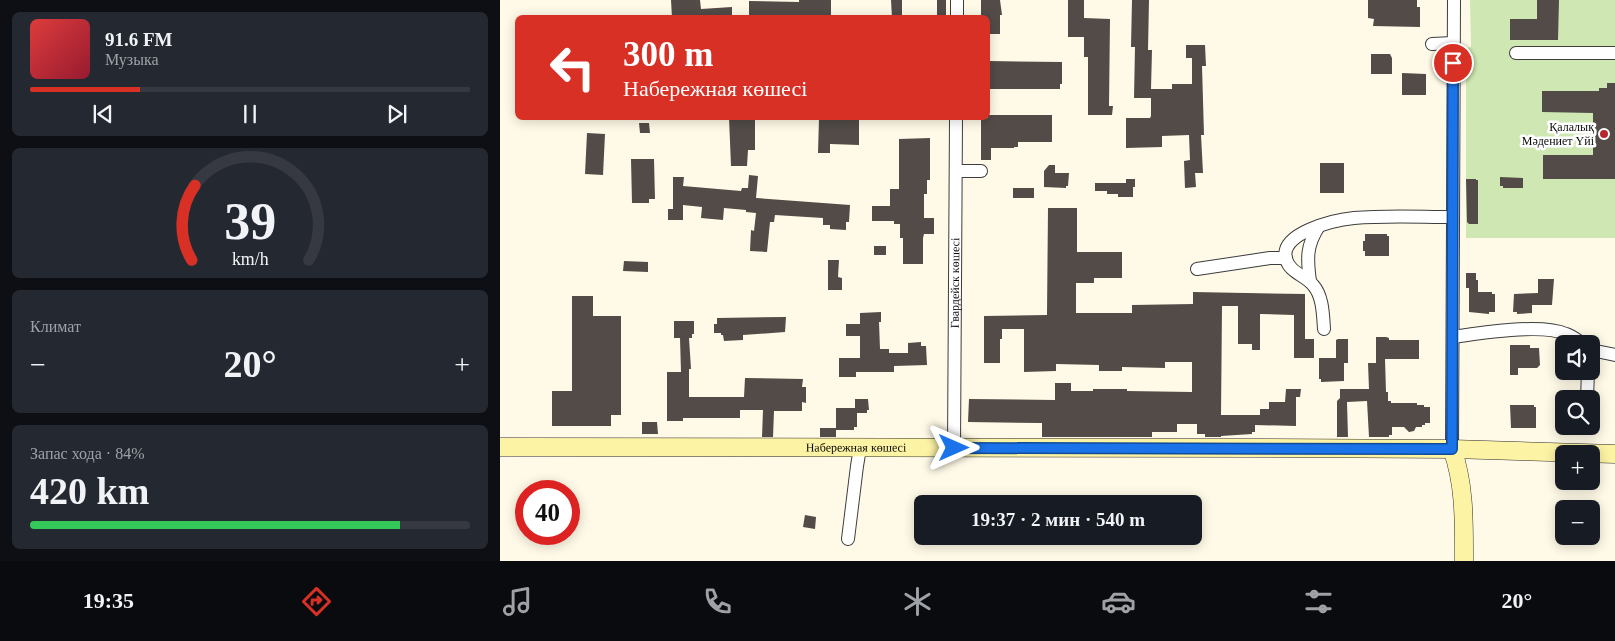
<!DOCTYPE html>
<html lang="ru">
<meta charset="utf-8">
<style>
body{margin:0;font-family:Georgia,serif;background:#242831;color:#f1f3f6;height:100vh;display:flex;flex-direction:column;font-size:19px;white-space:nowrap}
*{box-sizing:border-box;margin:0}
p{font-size:16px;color:#9ea1a6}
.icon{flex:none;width:28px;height:28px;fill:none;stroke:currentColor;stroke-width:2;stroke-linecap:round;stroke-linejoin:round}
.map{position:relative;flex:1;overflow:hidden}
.details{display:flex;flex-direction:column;gap:12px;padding:12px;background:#0d0f14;width:500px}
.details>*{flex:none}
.hud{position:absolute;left:15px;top:15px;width:475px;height:105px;border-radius:8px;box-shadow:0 2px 12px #0003;background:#d93025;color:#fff;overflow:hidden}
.buttons{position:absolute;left:1055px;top:335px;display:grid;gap:10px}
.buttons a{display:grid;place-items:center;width:45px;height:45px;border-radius:8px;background:#171b24;box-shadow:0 2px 12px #0003;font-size:25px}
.speed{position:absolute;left:15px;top:480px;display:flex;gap:10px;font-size:25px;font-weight:700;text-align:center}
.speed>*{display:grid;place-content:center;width:65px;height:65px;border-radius:50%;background:#171b24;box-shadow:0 2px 12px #0003;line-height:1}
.speed .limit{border:8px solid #d22;background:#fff;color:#111}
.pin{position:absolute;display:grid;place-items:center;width:42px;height:42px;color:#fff;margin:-21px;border:2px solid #fff;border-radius:50%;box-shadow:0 1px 5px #0007}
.me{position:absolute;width:55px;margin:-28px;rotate:90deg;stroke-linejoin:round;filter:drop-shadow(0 0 4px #0008)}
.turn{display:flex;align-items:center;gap:18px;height:105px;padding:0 25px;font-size:22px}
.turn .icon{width:65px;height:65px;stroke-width:2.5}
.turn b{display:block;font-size:35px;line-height:42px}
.big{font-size:38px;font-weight:700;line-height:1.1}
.details .widget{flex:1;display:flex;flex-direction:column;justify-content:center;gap:8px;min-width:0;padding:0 18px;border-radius:8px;background:#242831}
.details .dial{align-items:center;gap:0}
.dial svg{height:130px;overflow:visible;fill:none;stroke:#363941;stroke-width:7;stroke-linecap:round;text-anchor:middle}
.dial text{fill:#f1f3f6;stroke:none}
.song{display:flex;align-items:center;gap:15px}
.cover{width:60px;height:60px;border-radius:8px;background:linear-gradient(135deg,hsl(0 70% 55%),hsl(350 70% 35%))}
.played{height:5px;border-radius:2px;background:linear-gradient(90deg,#d93025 25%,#363941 25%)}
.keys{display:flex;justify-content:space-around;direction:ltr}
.heat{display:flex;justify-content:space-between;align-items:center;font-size:28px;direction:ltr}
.charge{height:8px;border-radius:4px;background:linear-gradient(90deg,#34c759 84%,#363941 0)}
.trip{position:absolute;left:414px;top:495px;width:288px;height:50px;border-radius:8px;background:#171b24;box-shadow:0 2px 12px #0003;font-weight:700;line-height:50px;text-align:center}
.tabs{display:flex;height:80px;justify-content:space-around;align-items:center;background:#090b0e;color:#9ea1a6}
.tabs .icon{width:35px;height:35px}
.tabs .active{color:#d93025}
.tabs b{font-size:22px;color:#f1f3f6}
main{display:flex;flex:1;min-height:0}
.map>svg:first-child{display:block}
.green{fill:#cee7b3}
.building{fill:#524b47}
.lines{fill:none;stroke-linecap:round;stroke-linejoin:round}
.street-casing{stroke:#3d3d3d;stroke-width:14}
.secondary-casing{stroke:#2c2c2c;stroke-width:19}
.street{stroke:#fff;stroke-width:12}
.secondary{stroke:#fdf3a4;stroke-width:18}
.route-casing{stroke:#114b97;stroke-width:12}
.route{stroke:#1a73e8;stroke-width:9}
.poi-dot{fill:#b5262e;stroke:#fff;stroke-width:2}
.labels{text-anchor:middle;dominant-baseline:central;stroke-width:5;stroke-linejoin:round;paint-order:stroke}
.poi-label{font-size:12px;fill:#0a0a0a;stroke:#fff;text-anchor:end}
.street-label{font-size:12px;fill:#0a0a0a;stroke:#fff}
</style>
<main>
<section class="details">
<div class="widget">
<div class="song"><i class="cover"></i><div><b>91.6 FM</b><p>Музыка</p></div></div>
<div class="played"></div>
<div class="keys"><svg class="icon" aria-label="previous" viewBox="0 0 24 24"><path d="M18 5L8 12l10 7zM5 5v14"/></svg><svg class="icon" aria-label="pause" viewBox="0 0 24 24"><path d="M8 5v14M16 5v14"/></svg><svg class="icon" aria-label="next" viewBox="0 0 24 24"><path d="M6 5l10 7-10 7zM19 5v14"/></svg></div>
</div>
<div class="widget dial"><svg viewBox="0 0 100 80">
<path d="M14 69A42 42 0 1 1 86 69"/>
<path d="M14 69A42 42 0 0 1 16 23" stroke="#d93025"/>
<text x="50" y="56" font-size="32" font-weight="700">39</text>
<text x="50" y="72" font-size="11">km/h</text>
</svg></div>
<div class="widget"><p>Климат</p>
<div class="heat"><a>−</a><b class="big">20°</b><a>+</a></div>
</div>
<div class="widget"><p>Запас хода · 84%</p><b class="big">420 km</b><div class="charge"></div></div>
</section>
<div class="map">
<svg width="1115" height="561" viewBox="0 0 1115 561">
<rect width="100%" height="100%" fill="#fffae7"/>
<polygon class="green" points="970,0 1115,0 1115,238 966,238 966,48 971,47"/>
<g class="building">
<polygon points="171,0 200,0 201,9 232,7 232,18 172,18"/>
<polygon points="299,0 331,0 331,18 249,18 249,1 299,2"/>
<polygon points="391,0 402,0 402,18 392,18"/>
<rect x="437" y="0" width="9" height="18"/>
<polygon points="481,0 500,0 502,15 500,15 500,34 488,34 488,18 481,18"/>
<polygon points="568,0 584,0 584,18 610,19 609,106 613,106 612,115 588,115 588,57 584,57 584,37 568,37"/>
<polygon points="632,0 649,0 648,50 652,50 651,89 672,89 672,84 692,84 692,58 686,58 686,45 705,45 706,66 702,66 704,135 701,135 703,173 695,173 696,187 685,188 684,161 690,160 689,135 662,136 662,147 626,148 626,118 650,118 651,116 651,98 634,98 635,47 631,47"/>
<polygon points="868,0 917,0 917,7 920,7 920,27 873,26 874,19 868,18"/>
<polygon points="1037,0 1059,0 1058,40 1010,40 1010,19 1037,19"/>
<polygon points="871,54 890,54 892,58 892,74 871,74"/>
<polygon points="488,61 562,62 562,84 560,84 560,89 488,89"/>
<polygon points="902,73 926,74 926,95 902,95"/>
<polygon points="1107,83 1115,83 1115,179 1043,179 1043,155 1093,155 1093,113 1042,112 1042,91 1099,91 1099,88 1107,88"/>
<polygon points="488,115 552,115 552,142 518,142 518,147 514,147 514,148 491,148 491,160 481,160 481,118 488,118"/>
<polygon points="229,118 255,118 255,150 248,150 247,166 231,166"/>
<polygon points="319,118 359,118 359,145 330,144 330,153 318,153"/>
<polygon points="139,123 149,123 150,133 140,133"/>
<polygon points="87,133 105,134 103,175 85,174"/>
<polygon points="430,138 430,180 427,180 427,194 424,194 424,218 434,218 434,234 424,234 423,238 423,264 403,264 403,238 400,238 400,224 394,224 394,221 372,221 372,206 390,206 390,189 399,189 399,139"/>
<polygon points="131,159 154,159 155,199 149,199 149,203 132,203"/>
<rect x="820" y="163" width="24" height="30"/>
<polygon points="549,165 555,165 555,173 569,173 568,186 566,186 566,188 544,187 544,171"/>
<polygon points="249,175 258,176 256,198 350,205 349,222 346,222 346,230 330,229 330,225 323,225 323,218 275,215 274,222 270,222 267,252 250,251 251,230 254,231 256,213 246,212 246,210 224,208 223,220 201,218 202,207 183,205 183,220 168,220 168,209 173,209 173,177 184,177 183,186 241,191 242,188 248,188"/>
<polygon points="1000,177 1023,178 1023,188 1003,188 1003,186 1000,186"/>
<polygon points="626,179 635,179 635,187 633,187 633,197 618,197 618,194 607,194 607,191 595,191 595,183 626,183"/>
<polygon points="966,179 976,179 976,180 978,180 978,224 969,224 967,222"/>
<rect x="513" y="188" width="21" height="10"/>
<polygon points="548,208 577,208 577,252 622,252 622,278 594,278 594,283 576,283 576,313 632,313 632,305 693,304 693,292 805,294 805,339 814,339 814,358 794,358 794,315 760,314 760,350 752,350 752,344 738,344 738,306 722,306 721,415 760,415 760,409 769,409 769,402 785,402 786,389 801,389 800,397 796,397 796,426 755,425 755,432 752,432 752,434 721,436 721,437 705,437 705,434 697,434 697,424 677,424 677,432 652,432 652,437 542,437 542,423 468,422 469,399 555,400 555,383 571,383 571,391 593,391 593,389 627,389 627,391 692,392 692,362 665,362 665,368 622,367 622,371 599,371 599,365 556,364 556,371 524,372 524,329 502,329 502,339 500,339 500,363 484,363 484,316 547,315"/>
<polygon points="865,234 887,234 887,236 889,236 889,256 865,256 865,251 863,251 863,241 865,241"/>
<rect x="374" y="246" width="12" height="9"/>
<polygon points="328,260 339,260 338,277 342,278 342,290 328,290"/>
<polygon points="124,261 148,262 148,272 123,271"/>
<polygon points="966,273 976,273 976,280 978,280 978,292 992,292 992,294 995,294 995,312 989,312 989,314 969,312 969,288 966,288"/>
<polygon points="1038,279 1054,279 1052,305 1032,305 1032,313 1017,314 1017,312 1013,312 1014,294 1038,293"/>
<polygon points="72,296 93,296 93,316 121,316 121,415 111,415 111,426 52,426 52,391 72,391"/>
<polygon points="381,312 381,322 379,322 380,349 389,349 389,353 408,353 408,343 421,342 421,346 426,346 427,365 394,366 394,372 356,372 356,377 339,377 339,358 360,358 360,336 346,336 346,324 360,324 360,313"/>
<polygon points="286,317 285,332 243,335 243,340 224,341 223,335 221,335 221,333 214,333 214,324 217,324 217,318"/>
<polygon points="174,321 194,321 194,334 192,334 192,338 189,338 191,369 189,369 189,397 244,397 245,378 303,379 302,387 306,387 306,403 302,402 302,411 274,411 273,437 262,437 263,410 240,410 240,418 183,418 183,421 167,421 167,372 181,372 180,338 174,338"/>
<polygon points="876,337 886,337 889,338 889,340 919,340 919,359 885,359 886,392 888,392 888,401 891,401 891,403 917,403 917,405 924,405 924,407 930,407 930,423 925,423 925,425 922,425 922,427 916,427 914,431 909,432 904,427 892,427 892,435 889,435 889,437 869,437 867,401 847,402 848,437 837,437 837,401 840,398 840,389 869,389 868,363 876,363"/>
<polygon points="838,339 848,339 848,363 844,363 844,381 821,382 821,379 819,379 819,358 836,358 836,340"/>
<polygon points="1010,345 1030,345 1030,348 1039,348 1040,365 1037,368 1018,368 1018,375 1010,375"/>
<polygon points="355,399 368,399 369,410 367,410 367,413 357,413 357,427 354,427 354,430 336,430 336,408 355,408"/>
<polygon points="1010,405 1034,405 1034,407 1036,407 1036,428 1011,428"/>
<polygon points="142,422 157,422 158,434 142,434"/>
<rect x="320" y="428" width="16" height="9"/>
<polygon points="305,515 316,517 315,529 303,527"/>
</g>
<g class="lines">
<defs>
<g id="street">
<polyline points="457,18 457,0"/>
<polyline points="932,44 953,43"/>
<polyline points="1016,53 1115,53"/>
<polyline points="456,171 481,171"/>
<polyline points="697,269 770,258 786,258"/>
<path d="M810 281C807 259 806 246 819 226"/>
<path d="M824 329C823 315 823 296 813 285 805 275 790 273 786 259 779 233 834 220 854 218 886 215 920 217 953 217"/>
<path d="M953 337C979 333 1042 323 1066 334 1072 336 1077 340 1083 344"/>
<polyline points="1091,349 1096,351 1115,355"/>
<polyline points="1087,399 1088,371"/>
<path id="s1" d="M454 448 456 118"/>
<polyline points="952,449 954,0"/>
<polyline points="348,539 357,466 360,448"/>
</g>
<g id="secondary">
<path id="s2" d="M0 447 770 448 952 449 1115 454"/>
<path d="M952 449C965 484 964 525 964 561"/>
</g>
</defs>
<use href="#street" class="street-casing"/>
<use href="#secondary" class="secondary-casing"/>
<use href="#street" class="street"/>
<use href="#secondary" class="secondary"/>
</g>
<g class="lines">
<defs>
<polyline id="route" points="454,448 952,449 953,63"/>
</defs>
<use href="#route" class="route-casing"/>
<use href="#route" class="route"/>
</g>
<circle class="poi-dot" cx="1104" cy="134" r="5"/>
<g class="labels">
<g class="poi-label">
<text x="1094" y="127">Қалалық<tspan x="1094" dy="14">Мәдениет Үйі</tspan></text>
</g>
<g class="street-label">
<text stroke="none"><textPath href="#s1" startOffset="165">Гвардейск көшесі</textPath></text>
<text stroke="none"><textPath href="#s2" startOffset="356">Набережная көшесі</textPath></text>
</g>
</g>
</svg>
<div class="buttons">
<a><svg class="icon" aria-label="sound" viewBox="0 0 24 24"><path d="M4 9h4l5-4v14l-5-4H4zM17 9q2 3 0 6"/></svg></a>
<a><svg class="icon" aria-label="search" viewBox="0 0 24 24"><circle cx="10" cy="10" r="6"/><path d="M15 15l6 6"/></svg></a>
<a>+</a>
<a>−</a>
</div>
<div class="speed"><div class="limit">40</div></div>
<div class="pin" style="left:953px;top:63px;background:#d93025"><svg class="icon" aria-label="arrive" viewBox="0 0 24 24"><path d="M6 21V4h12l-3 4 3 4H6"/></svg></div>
<svg class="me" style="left:454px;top:448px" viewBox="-20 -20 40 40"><path d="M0-17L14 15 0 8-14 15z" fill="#1a73e8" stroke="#fff" stroke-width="4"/></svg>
<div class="trip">19:37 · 2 мин · 540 m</div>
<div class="hud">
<div class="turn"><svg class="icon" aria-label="left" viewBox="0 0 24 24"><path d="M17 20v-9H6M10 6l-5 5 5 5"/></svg><div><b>300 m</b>Набережная көшесі</div></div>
</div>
</div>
</main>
<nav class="tabs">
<b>19:35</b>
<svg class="icon active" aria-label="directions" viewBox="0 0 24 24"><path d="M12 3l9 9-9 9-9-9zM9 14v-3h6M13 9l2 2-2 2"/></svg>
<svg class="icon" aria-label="music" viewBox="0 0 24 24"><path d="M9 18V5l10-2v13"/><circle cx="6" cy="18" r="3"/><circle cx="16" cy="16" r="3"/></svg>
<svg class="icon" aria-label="phone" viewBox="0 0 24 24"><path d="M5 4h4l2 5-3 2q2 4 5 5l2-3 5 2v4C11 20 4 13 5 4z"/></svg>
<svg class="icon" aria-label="climate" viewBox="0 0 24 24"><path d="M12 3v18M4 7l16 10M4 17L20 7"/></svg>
<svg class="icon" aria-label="car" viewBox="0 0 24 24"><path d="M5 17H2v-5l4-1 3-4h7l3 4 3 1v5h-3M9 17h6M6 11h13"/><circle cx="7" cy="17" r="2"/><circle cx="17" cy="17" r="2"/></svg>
<svg class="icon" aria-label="filters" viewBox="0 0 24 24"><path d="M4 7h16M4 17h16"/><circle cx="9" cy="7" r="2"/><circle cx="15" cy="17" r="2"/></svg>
<b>20°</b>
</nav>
